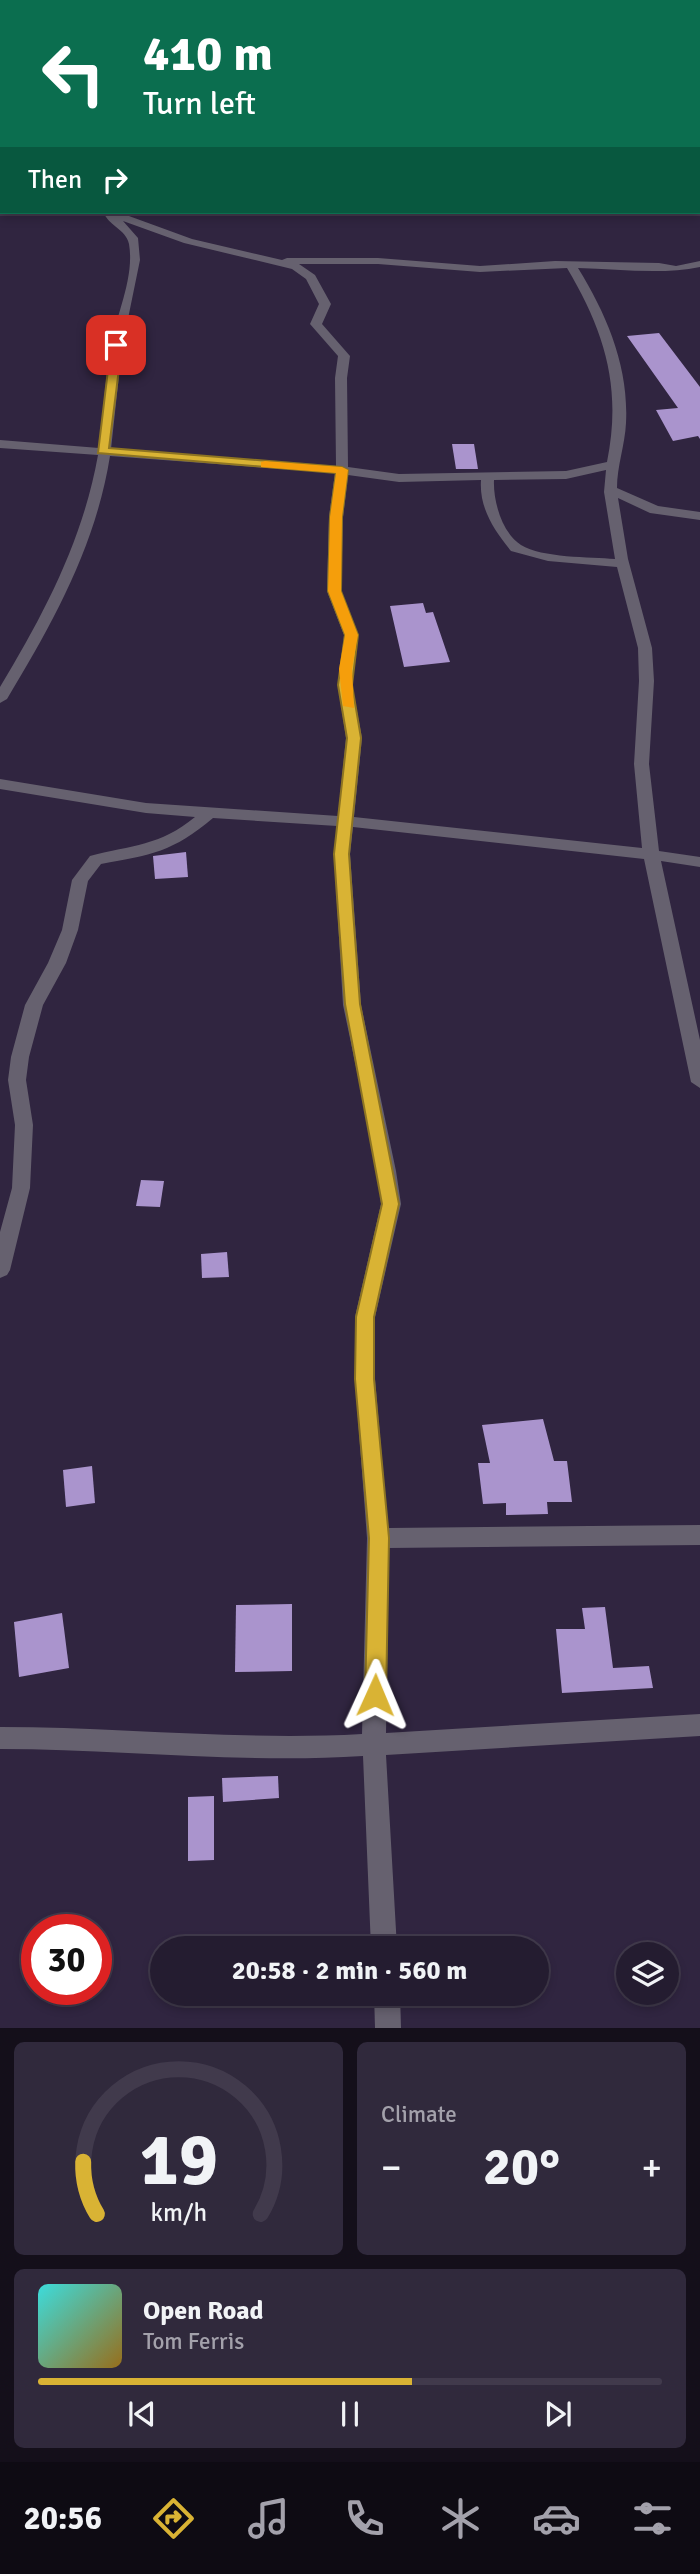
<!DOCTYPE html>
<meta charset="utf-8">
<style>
body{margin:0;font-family:Signika,sans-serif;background:#30293c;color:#f1f3f6;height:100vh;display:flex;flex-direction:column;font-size:26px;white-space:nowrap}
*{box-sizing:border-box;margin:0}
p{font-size:23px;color:#a3a1ab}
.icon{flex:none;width:38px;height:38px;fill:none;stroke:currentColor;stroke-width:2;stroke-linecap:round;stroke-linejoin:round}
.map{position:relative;height:2028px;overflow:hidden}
.drawer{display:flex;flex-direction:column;gap:14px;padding:14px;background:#140f1a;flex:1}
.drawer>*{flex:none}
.banner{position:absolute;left:0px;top:0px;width:700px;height:214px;box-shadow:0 4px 10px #0003,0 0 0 2px #413a4c;background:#0b6e4f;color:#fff;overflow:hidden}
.controls{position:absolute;left:616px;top:1942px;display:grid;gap:14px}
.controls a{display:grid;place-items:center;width:63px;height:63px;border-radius:50%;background:#241c30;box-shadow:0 4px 10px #0003,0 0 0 2px #413a4c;font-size:35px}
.speed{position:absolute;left:21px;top:1914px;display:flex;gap:14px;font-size:35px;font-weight:700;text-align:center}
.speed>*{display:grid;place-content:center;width:91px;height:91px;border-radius:50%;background:#241c30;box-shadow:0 4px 10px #0003,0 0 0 2px #413a4c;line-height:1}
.speed .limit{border:10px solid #d22;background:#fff;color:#111}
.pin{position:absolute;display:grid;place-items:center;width:60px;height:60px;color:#fff;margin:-30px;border-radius:14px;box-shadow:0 4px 10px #0006}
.me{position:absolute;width:77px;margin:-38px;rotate:1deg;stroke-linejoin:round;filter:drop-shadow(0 0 5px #0008)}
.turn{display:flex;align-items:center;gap:24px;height:147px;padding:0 28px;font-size:32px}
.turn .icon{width:91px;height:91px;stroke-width:2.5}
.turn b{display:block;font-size:49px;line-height:60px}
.then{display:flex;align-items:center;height:66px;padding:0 28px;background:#0003;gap:14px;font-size:26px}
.big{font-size:52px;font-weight:700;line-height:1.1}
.drawer .tile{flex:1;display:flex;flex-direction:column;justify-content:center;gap:10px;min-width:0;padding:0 24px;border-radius:10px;background:#30293c}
.drawer .dial{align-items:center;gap:0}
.dial svg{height:182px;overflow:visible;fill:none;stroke:#413a4c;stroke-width:7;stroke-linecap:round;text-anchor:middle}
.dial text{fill:#f1f3f6;stroke:none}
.song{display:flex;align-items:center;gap:21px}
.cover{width:84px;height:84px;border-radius:10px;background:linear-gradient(135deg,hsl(180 70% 55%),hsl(40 70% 35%))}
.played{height:7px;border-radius:4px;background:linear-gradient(90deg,#d9b334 60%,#413a4c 60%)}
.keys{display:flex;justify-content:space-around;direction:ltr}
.heat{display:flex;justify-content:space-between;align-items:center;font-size:38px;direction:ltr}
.drawer .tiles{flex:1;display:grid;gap:14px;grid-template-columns:1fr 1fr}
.tile:last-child{grid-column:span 2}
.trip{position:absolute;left:150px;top:1936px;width:399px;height:70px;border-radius:35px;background:#241c30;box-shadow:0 4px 10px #0003,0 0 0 2px #413a4c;font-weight:700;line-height:70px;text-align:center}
.dock{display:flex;height:112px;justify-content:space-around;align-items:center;background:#0e0b13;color:#a3a1ab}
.dock .icon{width:49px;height:49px}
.dock .selected{color:#d9b334}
.dock b{font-size:32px;color:#f1f3f6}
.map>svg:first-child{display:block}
.building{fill:#aa94cd}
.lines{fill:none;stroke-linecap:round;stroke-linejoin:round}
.minor{fill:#66616f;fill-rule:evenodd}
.route{fill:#d9b334;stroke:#8d7422;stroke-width:2}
.slow{fill:#f59e0b}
</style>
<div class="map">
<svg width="700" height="2028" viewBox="0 0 700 2028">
<rect width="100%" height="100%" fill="#302540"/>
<g class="building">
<polygon points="659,333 700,387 700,439 698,436 673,441 656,410 678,408 627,336"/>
<polygon points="452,444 474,444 478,469 456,469"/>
<polygon points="423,603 426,613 433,612 450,662 404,667 390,606"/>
<polygon points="186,852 188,877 155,879 153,856"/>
<polygon points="141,1180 164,1181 160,1207 136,1206"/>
<polygon points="227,1252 229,1277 202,1278 201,1254"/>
<polygon points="543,1419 554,1461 567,1461 572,1502 547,1502 548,1514 506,1515 506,1503 483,1504 478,1463 490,1463 482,1425"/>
<polygon points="92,1466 95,1503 66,1507 63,1470"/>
<polygon points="292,1604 292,1671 235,1672 236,1605"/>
<polygon points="605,1607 613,1668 649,1666 653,1688 562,1693 556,1629 585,1629 582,1608"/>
<polygon points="62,1613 69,1668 19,1677 14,1622"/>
<polygon points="278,1776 279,1798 223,1802 222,1778"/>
<polygon points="214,1796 214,1860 188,1861 188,1797"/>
</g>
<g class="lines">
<g class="minor">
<polygon points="36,0 44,0 45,2 36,2"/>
<polygon points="128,0 136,0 127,2"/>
<rect x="156" y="0" width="8" height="2"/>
<polygon points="612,0 631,0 632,2 613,2"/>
<rect x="698" y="18" width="2" height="6"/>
<polygon points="698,93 700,94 700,100 698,99"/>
<rect x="0" y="96" width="2" height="6"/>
<rect x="0" y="139" width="2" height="7"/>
<polygon points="0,168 2,168 0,181"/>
<path d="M104 212H118L192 239 282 260 287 258H378L480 266 555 261 659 263 676 266 700 261V267C662 275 618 269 578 268 607 315 629 367 626 423 625 445 617 466 617 488L658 506 700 512V520L650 513 618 498 628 559 652 648 654 681 649 764 659 851 700 857V867L661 861 700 1040V1088L691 1082 644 859 353 827 350 854 361 1005 396 1171 401 1204 375 1317V1379L388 1528 700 1525V1545L389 1548 386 1733 700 1714V1736L386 1755 397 1948H371L363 1756C242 1764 121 1749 0 1749V1727C121 1727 242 1741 362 1734L367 1538 355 1379V1317L381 1204 378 1171 343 1005 334 854 337 826 213 818C173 852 151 855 101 864L88 881 78 930 66 963 43 1005 29 1057 26 1080 33 1125 30 1188 10 1270 7 1275 0 1278V1232L12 1188 15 1125 8 1080 11 1057 25 1005 48 963 62 930 72 880 90 856C132 845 160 846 195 817L146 813 0 789V779L146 803 338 816 346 738 338 685 344 635 327 591 329 517 335 473 110 456C96 545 53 623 7 699L0 703V687C44 614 83 540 98 455L0 448V440L99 448C103 415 105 383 110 350 115 317 135 279 129 244 126 229 106 224 104 212ZM123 221 184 243 292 269 306 279 319 304 310 324 338 356 335 378 336 466 111 449 122 348 140 260 138 238ZM299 264H378L480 272 567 268C605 332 622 388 607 462L566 471 399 474 348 467 347 378 350 356 322 324 331 304 315 275ZM606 470 604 492 615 559C590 557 542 558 521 545 502 533 493 501 494 480L566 479ZM348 475 399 482 481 480C479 508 494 530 511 551L548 561 617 567 638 648 639 681 634 764 642 848 354 817 362 738 352 685 358 635 341 591 343 517Z"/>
<polygon points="374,1993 400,1993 401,2028 375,2028"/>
</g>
</g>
<polygon class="route" points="116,342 122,345 109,448 342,467 348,470 342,517 341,591 358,635 352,685 361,738 349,854 353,911 360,1004 399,1204 374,1317 374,1379 389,1538 386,1695 383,1702 375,1705 368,1702 365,1695 369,1538 355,1379 356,1317 382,1204 345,1004 338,911 334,854 347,738 338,685 345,635 328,591 330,517 336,473 98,453 111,345"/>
<polygon class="slow" points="265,461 342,467 348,470 342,517 341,591 358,635 352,669 354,708 343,706 339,669 345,635 328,591 330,517 336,473 261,467 261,462"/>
</svg>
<div class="controls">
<a><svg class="icon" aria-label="layers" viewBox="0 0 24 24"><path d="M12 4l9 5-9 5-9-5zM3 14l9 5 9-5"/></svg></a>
</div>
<div class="speed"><div class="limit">30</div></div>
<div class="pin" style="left:116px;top:345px;background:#d93025"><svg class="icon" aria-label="arrive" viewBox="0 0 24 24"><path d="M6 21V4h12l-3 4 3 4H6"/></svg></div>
<svg class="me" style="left:375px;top:1695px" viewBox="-20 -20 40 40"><path d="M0-17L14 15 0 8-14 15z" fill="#d9b334" stroke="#fff" stroke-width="4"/></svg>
<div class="trip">20:58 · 2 min · 560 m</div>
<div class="banner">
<div class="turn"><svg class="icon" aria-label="left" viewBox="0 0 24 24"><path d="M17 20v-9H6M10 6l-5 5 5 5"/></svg><div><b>410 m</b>Turn left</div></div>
<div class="then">Then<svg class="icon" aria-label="right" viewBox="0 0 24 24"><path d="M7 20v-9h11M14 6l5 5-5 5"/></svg></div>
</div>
</div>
<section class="drawer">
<div class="tiles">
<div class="tile dial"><svg viewBox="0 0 100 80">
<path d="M14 69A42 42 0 1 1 86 69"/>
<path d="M14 69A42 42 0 0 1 8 46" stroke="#d9b334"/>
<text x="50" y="56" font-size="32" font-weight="700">19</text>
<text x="50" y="72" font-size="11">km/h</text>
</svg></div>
<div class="tile"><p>Climate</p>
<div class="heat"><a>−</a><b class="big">20°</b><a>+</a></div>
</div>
<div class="tile">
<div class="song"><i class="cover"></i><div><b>Open Road</b><p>Tom Ferris</p></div></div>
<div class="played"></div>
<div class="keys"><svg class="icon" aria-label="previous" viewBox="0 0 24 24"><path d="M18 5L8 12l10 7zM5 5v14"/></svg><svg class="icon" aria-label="pause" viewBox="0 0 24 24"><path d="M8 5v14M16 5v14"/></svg><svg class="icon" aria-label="next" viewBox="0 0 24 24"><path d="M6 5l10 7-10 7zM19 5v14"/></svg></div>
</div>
</div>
</section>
<nav class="dock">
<b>20:56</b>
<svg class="icon selected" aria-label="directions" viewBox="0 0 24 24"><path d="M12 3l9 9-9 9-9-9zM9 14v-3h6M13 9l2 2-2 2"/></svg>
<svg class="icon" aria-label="music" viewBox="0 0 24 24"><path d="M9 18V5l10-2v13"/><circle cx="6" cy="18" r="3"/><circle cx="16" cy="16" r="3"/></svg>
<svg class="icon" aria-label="phone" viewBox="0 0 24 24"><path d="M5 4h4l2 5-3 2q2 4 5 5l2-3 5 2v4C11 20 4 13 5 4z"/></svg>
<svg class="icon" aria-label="climate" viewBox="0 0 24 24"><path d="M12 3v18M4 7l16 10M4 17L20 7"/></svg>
<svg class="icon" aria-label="car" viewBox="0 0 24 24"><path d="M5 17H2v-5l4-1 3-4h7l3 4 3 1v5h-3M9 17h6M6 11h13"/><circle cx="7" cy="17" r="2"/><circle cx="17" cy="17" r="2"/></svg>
<svg class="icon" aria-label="filters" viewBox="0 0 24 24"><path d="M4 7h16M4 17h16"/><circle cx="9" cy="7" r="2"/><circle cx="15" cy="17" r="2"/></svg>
</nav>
